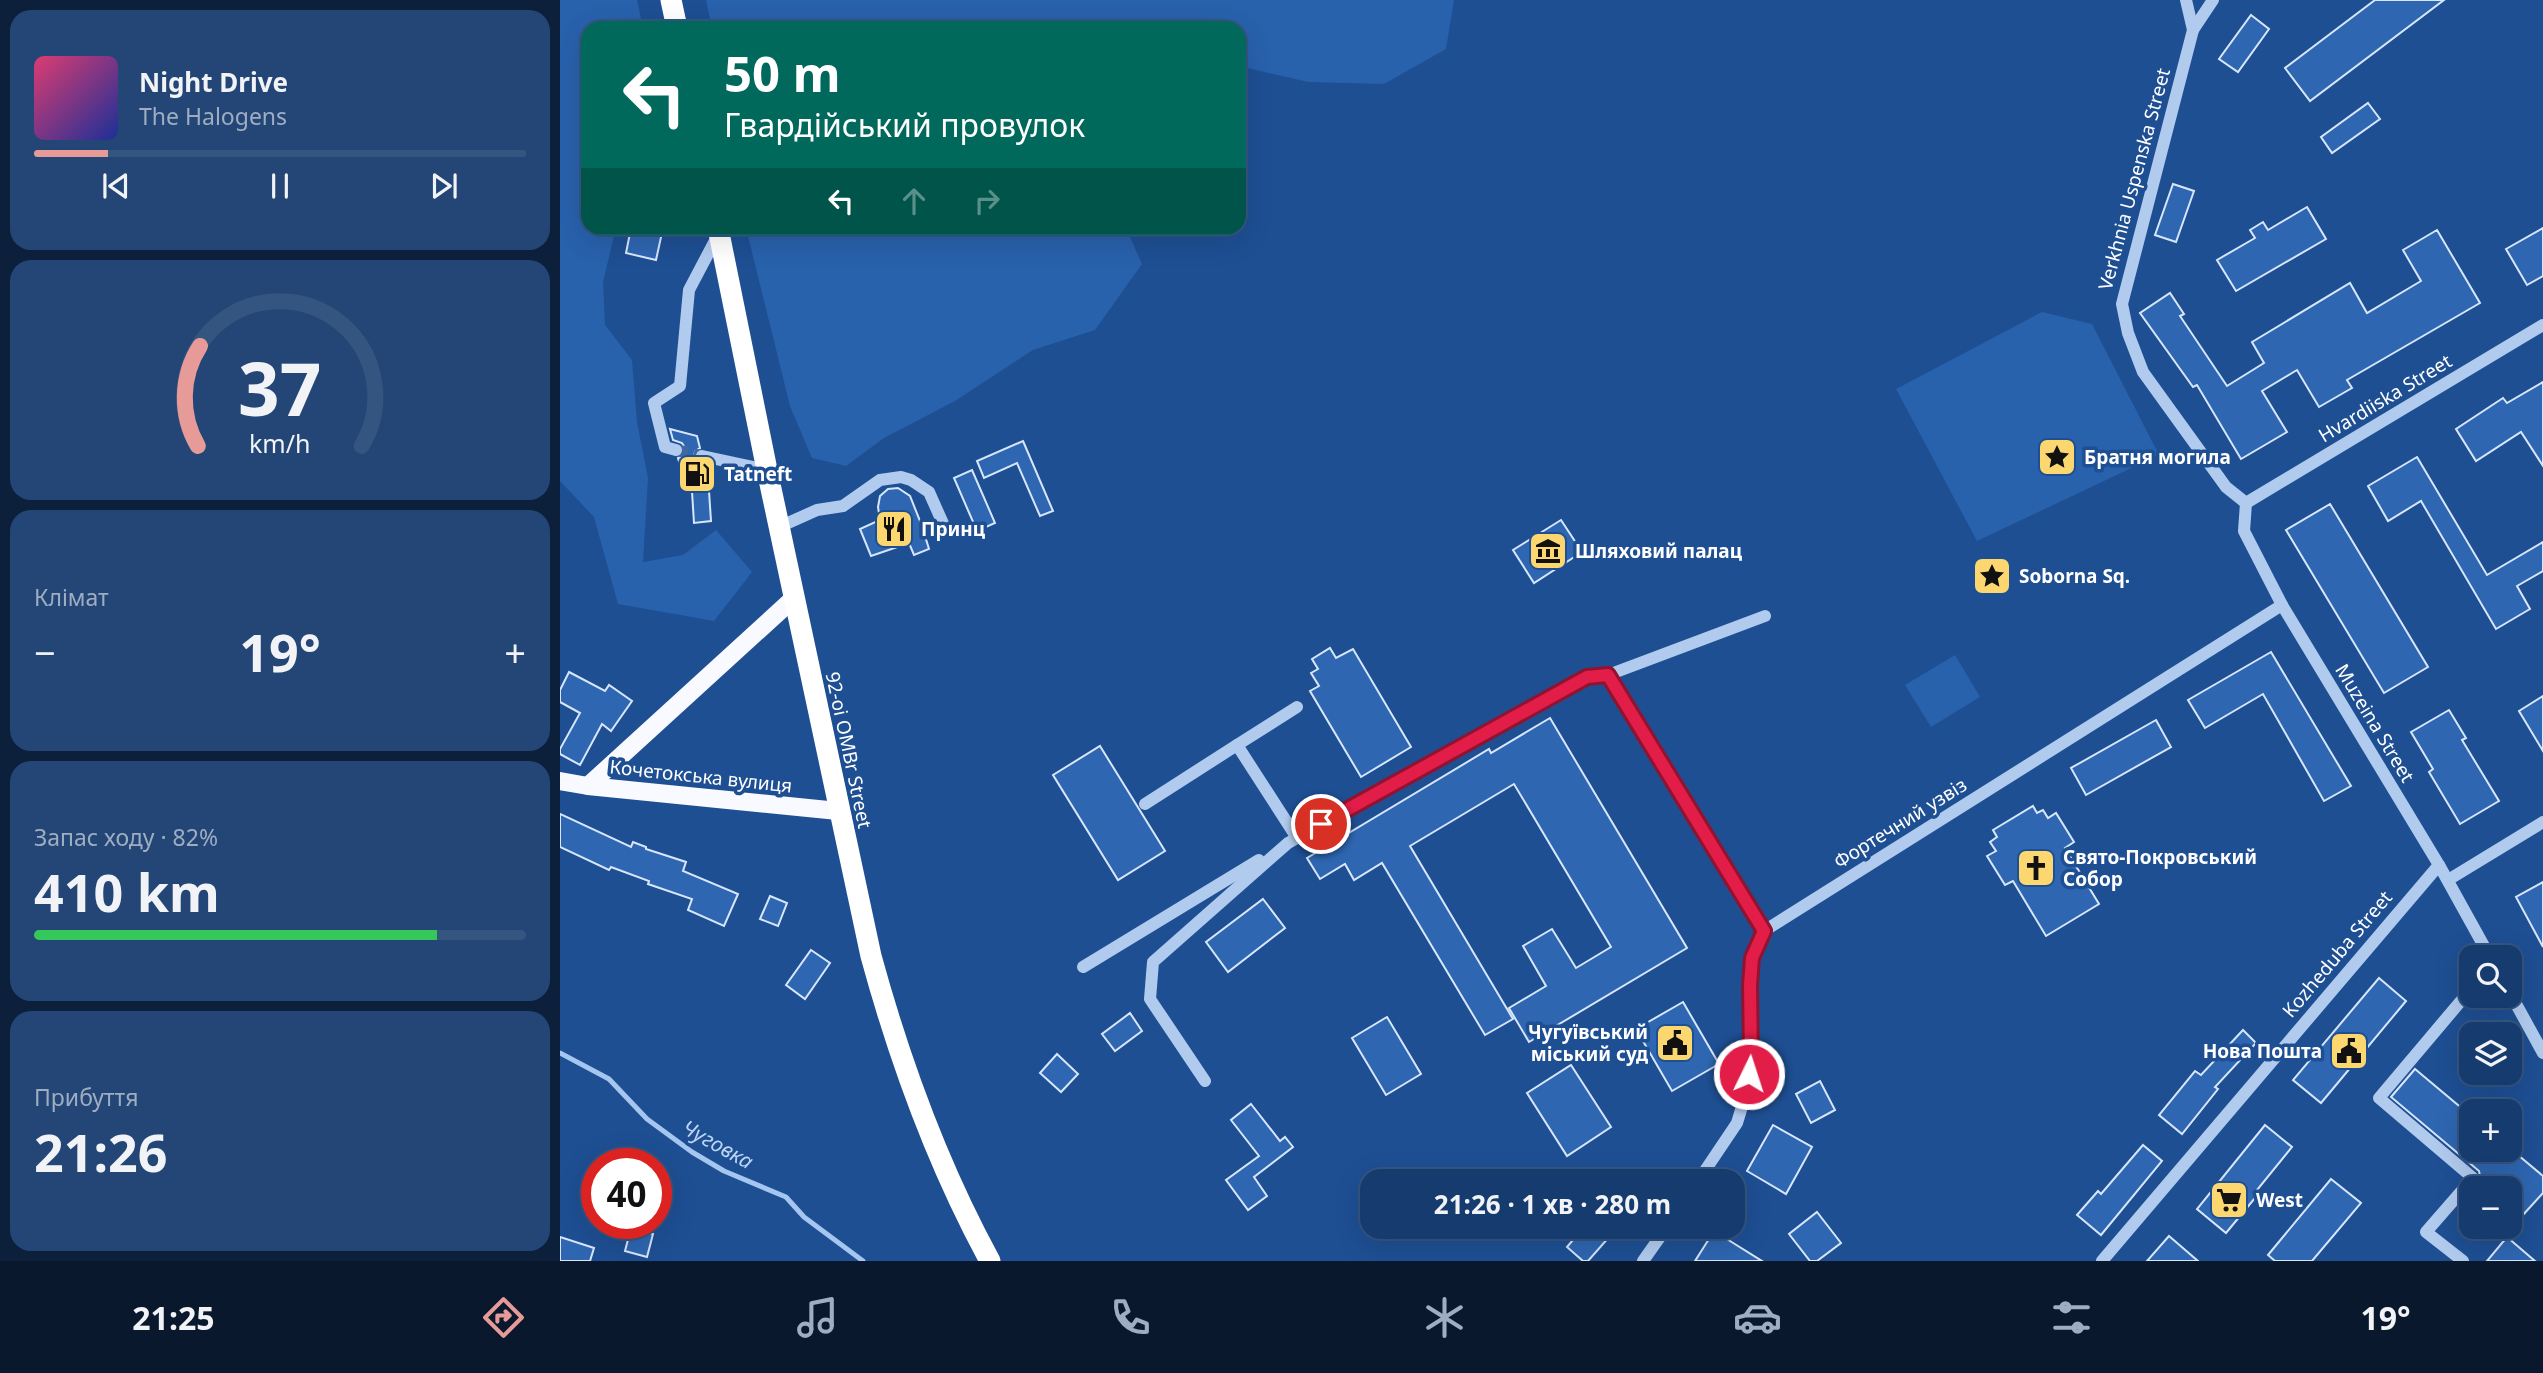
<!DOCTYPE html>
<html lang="uk">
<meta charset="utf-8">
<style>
body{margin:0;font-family:"Noto Sans",sans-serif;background:#234676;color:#f1f3f6;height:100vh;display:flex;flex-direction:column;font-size:26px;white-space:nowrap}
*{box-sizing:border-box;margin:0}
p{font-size:23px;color:#9eadc2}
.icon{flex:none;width:38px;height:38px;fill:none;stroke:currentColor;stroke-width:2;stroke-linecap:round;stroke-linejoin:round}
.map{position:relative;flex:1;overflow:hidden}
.side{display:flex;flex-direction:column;gap:10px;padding:10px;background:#0c203c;width:560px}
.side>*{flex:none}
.banner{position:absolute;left:21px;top:21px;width:665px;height:214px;border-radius:21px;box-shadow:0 7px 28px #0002,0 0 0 2px #355581;background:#00695c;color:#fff;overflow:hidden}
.tools{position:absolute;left:1899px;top:945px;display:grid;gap:14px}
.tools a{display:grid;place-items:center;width:63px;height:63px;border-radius:14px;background:#163b6e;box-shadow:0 7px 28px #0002,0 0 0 2px #355581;font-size:35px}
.speed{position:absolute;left:21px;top:1148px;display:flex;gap:14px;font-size:35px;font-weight:700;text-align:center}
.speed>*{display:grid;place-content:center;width:91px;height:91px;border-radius:50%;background:#163b6e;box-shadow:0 7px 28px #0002,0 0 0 2px #355581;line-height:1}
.speed .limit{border:10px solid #d22;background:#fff;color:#111}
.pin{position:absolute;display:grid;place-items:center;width:60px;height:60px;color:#fff;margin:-30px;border:4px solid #fff;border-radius:50%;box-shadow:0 2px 7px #0007}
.me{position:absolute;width:77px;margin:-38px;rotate:4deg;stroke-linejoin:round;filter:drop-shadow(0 0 5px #0008)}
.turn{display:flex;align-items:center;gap:24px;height:147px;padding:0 28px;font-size:32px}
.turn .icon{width:91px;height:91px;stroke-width:2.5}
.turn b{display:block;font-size:49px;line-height:60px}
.lanes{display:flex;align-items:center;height:66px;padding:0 28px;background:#0003;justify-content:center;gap:35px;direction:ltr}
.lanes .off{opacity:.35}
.big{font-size:52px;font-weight:700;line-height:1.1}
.side .widget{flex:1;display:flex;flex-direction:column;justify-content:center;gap:10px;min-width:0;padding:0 24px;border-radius:21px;background:#234676}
.side .dial{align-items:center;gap:0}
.dial svg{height:182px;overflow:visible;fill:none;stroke:#355581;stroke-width:7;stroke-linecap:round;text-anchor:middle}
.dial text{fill:#f1f3f6;stroke:none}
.song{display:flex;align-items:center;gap:21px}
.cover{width:84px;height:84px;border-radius:10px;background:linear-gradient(135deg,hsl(340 70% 55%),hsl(230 70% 35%))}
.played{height:7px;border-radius:4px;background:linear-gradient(90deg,#e69b98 15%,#355581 15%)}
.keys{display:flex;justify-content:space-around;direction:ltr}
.heat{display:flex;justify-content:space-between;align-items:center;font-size:38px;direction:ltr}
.charge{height:10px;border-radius:5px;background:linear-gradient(90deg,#34c759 82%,#355581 0)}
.trip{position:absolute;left:800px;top:1169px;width:385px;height:70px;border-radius:21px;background:#163b6e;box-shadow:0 7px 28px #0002,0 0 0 2px #355581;font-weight:700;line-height:70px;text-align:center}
.menu{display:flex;height:112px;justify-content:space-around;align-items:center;background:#09182c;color:#9eadc2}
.menu .icon{width:49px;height:49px}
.menu .current{color:#e69b98}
.menu b{font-size:32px;color:#f1f3f6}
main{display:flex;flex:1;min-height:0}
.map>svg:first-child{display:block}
.green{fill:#2861ac}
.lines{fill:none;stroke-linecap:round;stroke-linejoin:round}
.stream{stroke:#a4c6f0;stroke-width:5}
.building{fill:#2e66b1;stroke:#d7e6fa;stroke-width:2}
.minor-tunnel{stroke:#4069a3;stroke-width:12;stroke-dasharray:12 6;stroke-linecap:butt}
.minor{stroke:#b1cbee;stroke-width:12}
.major{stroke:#f8faff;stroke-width:18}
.highway{stroke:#fff;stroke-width:21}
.route-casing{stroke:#92132f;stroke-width:18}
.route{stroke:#e11d48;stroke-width:12}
.labels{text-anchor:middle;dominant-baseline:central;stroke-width:7;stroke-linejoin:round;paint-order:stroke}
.street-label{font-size:19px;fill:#fff;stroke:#1e4f93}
.poi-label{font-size:19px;font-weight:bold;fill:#fff;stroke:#1e4f93;text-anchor:start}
.water-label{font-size:21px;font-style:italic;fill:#bdd5f5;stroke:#1e4f93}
</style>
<main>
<section class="side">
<div class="widget">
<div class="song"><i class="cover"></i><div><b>Night Drive</b><p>The Halogens</p></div></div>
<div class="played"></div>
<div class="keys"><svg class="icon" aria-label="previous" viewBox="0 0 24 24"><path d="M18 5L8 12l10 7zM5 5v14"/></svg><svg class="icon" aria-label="pause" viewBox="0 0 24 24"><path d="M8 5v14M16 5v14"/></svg><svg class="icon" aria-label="next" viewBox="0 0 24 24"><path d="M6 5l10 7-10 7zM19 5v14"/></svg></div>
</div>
<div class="widget dial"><svg viewBox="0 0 100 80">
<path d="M14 69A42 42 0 1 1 86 69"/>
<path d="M14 69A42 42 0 0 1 15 25" stroke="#e69b98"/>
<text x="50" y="56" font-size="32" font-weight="700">37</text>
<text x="50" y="72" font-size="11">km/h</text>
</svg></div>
<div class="widget"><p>Клімат</p>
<div class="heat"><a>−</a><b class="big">19°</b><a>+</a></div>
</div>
<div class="widget"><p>Запас ходу · 82%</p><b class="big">410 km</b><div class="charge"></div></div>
<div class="widget"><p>Прибуття</p><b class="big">21:26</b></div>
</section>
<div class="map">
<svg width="1983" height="1261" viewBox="0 0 1983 1261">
<rect width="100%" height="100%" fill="#1e4f93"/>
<g class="green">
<polygon points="0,0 77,0 83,28 28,28 28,228 56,228 43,282 45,325 72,360 77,422 88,478 83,562 123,555 156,530 192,572 154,621 58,604 34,517 0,481"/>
<polygon points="146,0 894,0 886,49 824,84 748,82 679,66 679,28 152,28"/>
<polygon points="186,228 566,228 582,264 535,330 473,350 395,401 324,438 286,466 252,458 230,406"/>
<polygon points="1482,312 1532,324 1599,455 1417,541 1336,389"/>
<polygon points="1395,655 1420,697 1371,727 1345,685"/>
</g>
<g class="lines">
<polyline class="stream" points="0,1053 49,1079 87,1119 132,1152 164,1171 226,1197 244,1217 303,1261"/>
</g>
<g class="building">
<polygon points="1815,0 1884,0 1750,101 1725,68"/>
<polygon points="1691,15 1709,29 1678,72 1659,59"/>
<polygon points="1808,103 1820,119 1772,153 1761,137"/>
<polygon points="1613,184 1634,191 1616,242 1595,235"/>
<polygon points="1747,207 1766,239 1676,291 1657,260 1695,238 1690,230 1703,222 1708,230"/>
<polygon points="71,228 103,228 96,260 66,253"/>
<polygon points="1983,228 1983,276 1967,285 1946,249"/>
<polygon points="1877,230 1920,303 1787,380 1792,388 1759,407 1737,370 1702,391 1727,432 1681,459 1637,385 1633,387 1580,313 1610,293 1624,314 1620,316 1667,386 1704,363 1692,342 1790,283 1807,313 1861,281 1843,250"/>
<polygon points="1983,382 1983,466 1961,432 1916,461 1896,429 1943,398 1947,403"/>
<polygon points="110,429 137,436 140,448 135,451 134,458 137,463 145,466 148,476 151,521 134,523 131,476 122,472 118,458 123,456 125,448 122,443 113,440"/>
<polygon points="463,441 493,511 480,516 457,463 424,478 417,461"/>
<polygon points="1857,457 1927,575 1983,542 1983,571 1957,586 1970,609 1936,629 1861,501 1828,521 1808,486"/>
<polygon points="412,470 435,523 417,531 394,478"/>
<polygon points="338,488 350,496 366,536 365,536 369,549 354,555 349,543 311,556 300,529 320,520 318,507 320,496 328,489"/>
<polygon points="1770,504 1868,667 1824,693 1726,530"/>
<polygon points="1001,520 1022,552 974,583 953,550"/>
<polygon points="770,648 776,658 793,649 851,747 801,777 750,691 759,686 751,673 758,669 752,659"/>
<polygon points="1711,652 1791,786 1764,801 1703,694 1645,728 1628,700"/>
<polygon points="9,672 45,691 49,685 72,701 51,731 42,724 20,765 0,754 0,749 20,713 0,702 0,690"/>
<polygon points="1983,696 1983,751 1959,711"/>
<polygon points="1889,710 1906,738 1902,740 1939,801 1900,824 1869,772 1873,769 1851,732"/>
<polygon points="990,718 1127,948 969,1042 949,1008 986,986 963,946 992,929 1016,968 1051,947 954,784 850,846 953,1019 925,1035 822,863 794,880 785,864 760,879 747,858 929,749 931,753"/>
<polygon points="1596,720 1611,747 1526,795 1511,768"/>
<polygon points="540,746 605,851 558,880 493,775"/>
<polygon points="1473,806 1477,813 1483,810 1488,818 1496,813 1514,842 1505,848 1539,904 1486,936 1453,881 1445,885 1427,856 1436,851 1430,842 1437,837 1433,830"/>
<polygon points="0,814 71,847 73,842 86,847 86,849 126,862 123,871 178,894 164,926 128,910 132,899 88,884 89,881 51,867 49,870 0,847"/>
<polygon points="1983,882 1983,947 1956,897"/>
<polygon points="210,896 227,903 218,926 200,919"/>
<polygon points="703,899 725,928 668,972 646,942"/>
<polygon points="251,950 270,963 245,999 226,985"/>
<polygon points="1819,978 1846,1001 1761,1103 1733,1080"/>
<polygon points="1123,1002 1159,1064 1112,1091 1076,1029"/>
<polygon points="570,1013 582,1031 555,1051 542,1034"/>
<polygon points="827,1017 861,1074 826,1095 792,1038"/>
<polygon points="1683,1030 1696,1043 1655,1087 1658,1089 1622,1134 1599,1115 1635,1071 1641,1075"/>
<polygon points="497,1054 518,1074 501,1092 480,1073"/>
<polygon points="1011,1065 1051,1127 1007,1156 967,1093"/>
<polygon points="1855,1069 1911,1116 1911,1150 1952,1150 1983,1176 1983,1193 1962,1216 1950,1206 1950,1188 1929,1188 1921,1181 1919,1171 1831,1097"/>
<polygon points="1260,1081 1275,1110 1251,1123 1236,1094"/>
<polygon points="691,1104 720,1141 725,1137 733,1147 694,1177 707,1196 688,1210 666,1180 699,1156 671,1120"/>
<polygon points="1213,1125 1252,1147 1226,1194 1187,1171"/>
<polygon points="1705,1125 1732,1147 1697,1190 1700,1192 1666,1233 1637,1209"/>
<polygon points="1583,1145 1602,1161 1541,1235 1517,1215 1538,1191 1541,1194"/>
<polygon points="1771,1179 1801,1203 1752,1261 1715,1261 1708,1255"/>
<polygon points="1257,1212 1281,1243 1257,1261 1250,1261 1229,1234"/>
<polygon points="1024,1227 1058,1227 1028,1261 1023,1261 1007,1247"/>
<polygon points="71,1228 93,1234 87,1257 65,1251"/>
<polygon points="1154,1231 1202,1261 1135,1261"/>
<polygon points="1609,1236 1638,1261 1587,1261"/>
<polygon points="0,1237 34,1248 30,1261 0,1261"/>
<polygon points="1947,1237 1975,1261 1927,1261"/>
</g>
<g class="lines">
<polyline class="minor-tunnel" points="116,450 142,456"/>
<g class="minor">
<polyline points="1626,0 1633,30"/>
<polyline points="1653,0 1633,30 1562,304 1568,333 1583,372 1666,487 1686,503"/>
<polyline points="116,450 105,447 94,403 120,386 129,290 159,233"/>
<polyline points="142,456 207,470"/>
<polyline points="1686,503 1684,531 1722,605 1879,865 1930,957"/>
<polyline points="1686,503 1983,325"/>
<polyline points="219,527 257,510 283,506 320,480 341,477 351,480 369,492 385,528"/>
<polyline points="1048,675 1204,931"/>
<polyline points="677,745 737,707"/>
<polyline points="585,804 677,745 737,838"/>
<polyline points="1888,880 1983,822"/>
<polyline points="523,967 699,860"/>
<polyline points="1950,993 1983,1053"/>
<polyline points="645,1081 590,999 593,962 728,843 1027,677 1048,675 1205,616"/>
<polyline points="1138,1181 1177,1123 1187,1090 1191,1058 1190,985 1192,958 1204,931 1722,605"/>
<polyline points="1083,1261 1107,1227"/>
<polyline points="1542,1261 1879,865"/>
<polyline points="1903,1261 1866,1232 1913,1178 1819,1098 1911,989"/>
</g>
<g class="major">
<polyline points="0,781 28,786 278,811"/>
<polyline points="28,786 234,598"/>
</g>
<g class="highway">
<polyline points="111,0 117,28"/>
<path d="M158 228 207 470 311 956C340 1062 377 1164 430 1261"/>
</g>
</g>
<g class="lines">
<defs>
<polyline id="route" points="761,824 1027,677 1048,675 1204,931 1192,958 1190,985 1191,1058 1189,1074"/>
</defs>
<use href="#route" class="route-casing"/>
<use href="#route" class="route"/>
</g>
<defs>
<symbol id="sight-square" viewBox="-11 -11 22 22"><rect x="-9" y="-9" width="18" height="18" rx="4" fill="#fcd770" stroke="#1e4f93"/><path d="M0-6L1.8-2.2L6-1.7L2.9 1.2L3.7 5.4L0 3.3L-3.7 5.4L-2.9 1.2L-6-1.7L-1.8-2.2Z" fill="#111"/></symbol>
<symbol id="fuel-square" viewBox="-11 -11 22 22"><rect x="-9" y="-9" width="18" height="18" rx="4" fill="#fcd770" stroke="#1e4f93"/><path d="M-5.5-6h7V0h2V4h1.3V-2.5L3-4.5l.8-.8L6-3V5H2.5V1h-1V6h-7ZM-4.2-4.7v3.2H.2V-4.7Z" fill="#111"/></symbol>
<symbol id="restaurant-square" viewBox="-11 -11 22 22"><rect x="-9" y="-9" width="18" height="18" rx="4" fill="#fcd770" stroke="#1e4f93"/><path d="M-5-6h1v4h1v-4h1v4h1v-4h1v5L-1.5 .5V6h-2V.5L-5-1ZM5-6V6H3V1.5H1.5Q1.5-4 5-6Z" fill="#111"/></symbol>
<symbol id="museum-square" viewBox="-11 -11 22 22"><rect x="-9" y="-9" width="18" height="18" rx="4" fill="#fcd770" stroke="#1e4f93"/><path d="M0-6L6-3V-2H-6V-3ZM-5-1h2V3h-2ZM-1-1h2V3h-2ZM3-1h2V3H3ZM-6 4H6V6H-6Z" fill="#111"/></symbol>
<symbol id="church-square" viewBox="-11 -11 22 22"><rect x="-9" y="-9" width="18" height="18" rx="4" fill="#fcd770" stroke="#1e4f93"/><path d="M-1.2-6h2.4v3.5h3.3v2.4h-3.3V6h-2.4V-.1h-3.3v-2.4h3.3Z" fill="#111"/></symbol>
<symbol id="civic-square" viewBox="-11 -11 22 22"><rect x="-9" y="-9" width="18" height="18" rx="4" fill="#fcd770" stroke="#1e4f93"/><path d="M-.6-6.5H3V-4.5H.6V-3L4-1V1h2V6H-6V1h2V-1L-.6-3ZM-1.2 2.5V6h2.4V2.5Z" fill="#111"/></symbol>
<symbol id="supermarket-square" viewBox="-11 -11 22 22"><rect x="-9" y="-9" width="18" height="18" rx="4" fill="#fcd770" stroke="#1e4f93"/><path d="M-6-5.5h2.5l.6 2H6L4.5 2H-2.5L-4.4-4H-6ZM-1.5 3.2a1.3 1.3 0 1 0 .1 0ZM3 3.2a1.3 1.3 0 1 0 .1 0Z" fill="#111"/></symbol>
</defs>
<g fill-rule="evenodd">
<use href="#sight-square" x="1475" y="435" width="44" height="44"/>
<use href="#fuel-square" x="115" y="452" width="44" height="44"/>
<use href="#restaurant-square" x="312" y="507" width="44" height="44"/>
<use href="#museum-square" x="966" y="529" width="44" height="44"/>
<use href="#sight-square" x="1410" y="554" width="44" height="44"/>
<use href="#church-square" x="1454" y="846" width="44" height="44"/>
<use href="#civic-square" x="1093" y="1021" width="44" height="44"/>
<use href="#civic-square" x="1767" y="1029" width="44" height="44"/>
<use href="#supermarket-square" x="1647" y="1178" width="44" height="44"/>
</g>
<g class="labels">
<g class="street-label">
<text transform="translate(1574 179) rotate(-75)">Verkhnia Uspenska Street</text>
<text transform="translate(1825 398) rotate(-31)">Hvardiiska Street</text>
<text transform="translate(1815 723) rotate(59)">Muzeina Street</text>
<text transform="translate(289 750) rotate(78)">92-oi OMBr Street</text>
<text transform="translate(141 776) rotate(6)">Кочетокська вулиця</text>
<text transform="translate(1340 823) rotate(-32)">Фортечний узвіз</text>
<text transform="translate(1777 954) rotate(-50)">Kozheduba Street</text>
</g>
<g class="poi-label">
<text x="1524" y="457">Братня могила</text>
<text x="164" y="474">Tatneft</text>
<text x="361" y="529">Принц</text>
<text x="1015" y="551">Шляховий палац</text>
<text x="1459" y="576">Soborna Sq.</text>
<text x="1503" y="857">Свято-Покровський<tspan x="1503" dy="22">Собор</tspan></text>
<text x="1088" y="1032" text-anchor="end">Чугуївський<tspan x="1088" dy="22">міський суд</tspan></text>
<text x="1762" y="1051" text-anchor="end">Нова Пошта</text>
<text x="1696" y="1200">West</text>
</g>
<g class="water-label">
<text transform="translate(158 1144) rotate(29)">Чуговка</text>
</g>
</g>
</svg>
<div class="tools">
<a><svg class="icon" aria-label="search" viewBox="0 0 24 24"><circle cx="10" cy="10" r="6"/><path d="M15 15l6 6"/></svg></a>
<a><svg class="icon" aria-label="layers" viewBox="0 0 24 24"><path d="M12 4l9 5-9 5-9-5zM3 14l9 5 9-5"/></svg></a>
<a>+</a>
<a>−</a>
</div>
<div class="speed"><div class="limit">40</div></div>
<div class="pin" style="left:761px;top:824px;background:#d93025"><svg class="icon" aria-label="arrive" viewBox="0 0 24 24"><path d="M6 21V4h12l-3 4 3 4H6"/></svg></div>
<svg class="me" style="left:1189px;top:1074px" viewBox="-20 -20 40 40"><circle r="17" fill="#e11d48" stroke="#fff" stroke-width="3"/><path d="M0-11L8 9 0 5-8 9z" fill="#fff"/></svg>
<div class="trip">21:26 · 1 хв · 280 m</div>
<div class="banner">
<div class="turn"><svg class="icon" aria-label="left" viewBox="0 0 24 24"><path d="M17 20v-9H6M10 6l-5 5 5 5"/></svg><div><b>50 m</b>Гвардійський провулок</div></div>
<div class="lanes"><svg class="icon" aria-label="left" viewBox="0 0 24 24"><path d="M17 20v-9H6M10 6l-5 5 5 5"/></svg><svg class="icon off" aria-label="ahead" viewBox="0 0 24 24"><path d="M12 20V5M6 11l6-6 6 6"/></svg><svg class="icon off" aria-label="right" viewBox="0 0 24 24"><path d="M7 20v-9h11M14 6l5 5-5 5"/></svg></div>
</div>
</div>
</main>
<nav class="menu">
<b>21:25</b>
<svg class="icon current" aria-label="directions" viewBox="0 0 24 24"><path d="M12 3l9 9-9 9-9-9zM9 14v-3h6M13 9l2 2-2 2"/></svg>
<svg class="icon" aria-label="music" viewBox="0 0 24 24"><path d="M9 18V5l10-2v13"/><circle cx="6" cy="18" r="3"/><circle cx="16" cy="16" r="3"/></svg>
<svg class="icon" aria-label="phone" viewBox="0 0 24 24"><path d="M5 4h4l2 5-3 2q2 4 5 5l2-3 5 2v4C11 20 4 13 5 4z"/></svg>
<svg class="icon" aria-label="climate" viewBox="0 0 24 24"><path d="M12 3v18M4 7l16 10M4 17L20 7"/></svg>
<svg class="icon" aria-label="car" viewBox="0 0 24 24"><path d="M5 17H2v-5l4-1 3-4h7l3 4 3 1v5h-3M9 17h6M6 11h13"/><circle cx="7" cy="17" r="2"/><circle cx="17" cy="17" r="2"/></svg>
<svg class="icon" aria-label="filters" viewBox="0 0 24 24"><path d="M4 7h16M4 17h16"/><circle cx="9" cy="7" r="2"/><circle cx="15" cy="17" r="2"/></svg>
<b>19°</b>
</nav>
